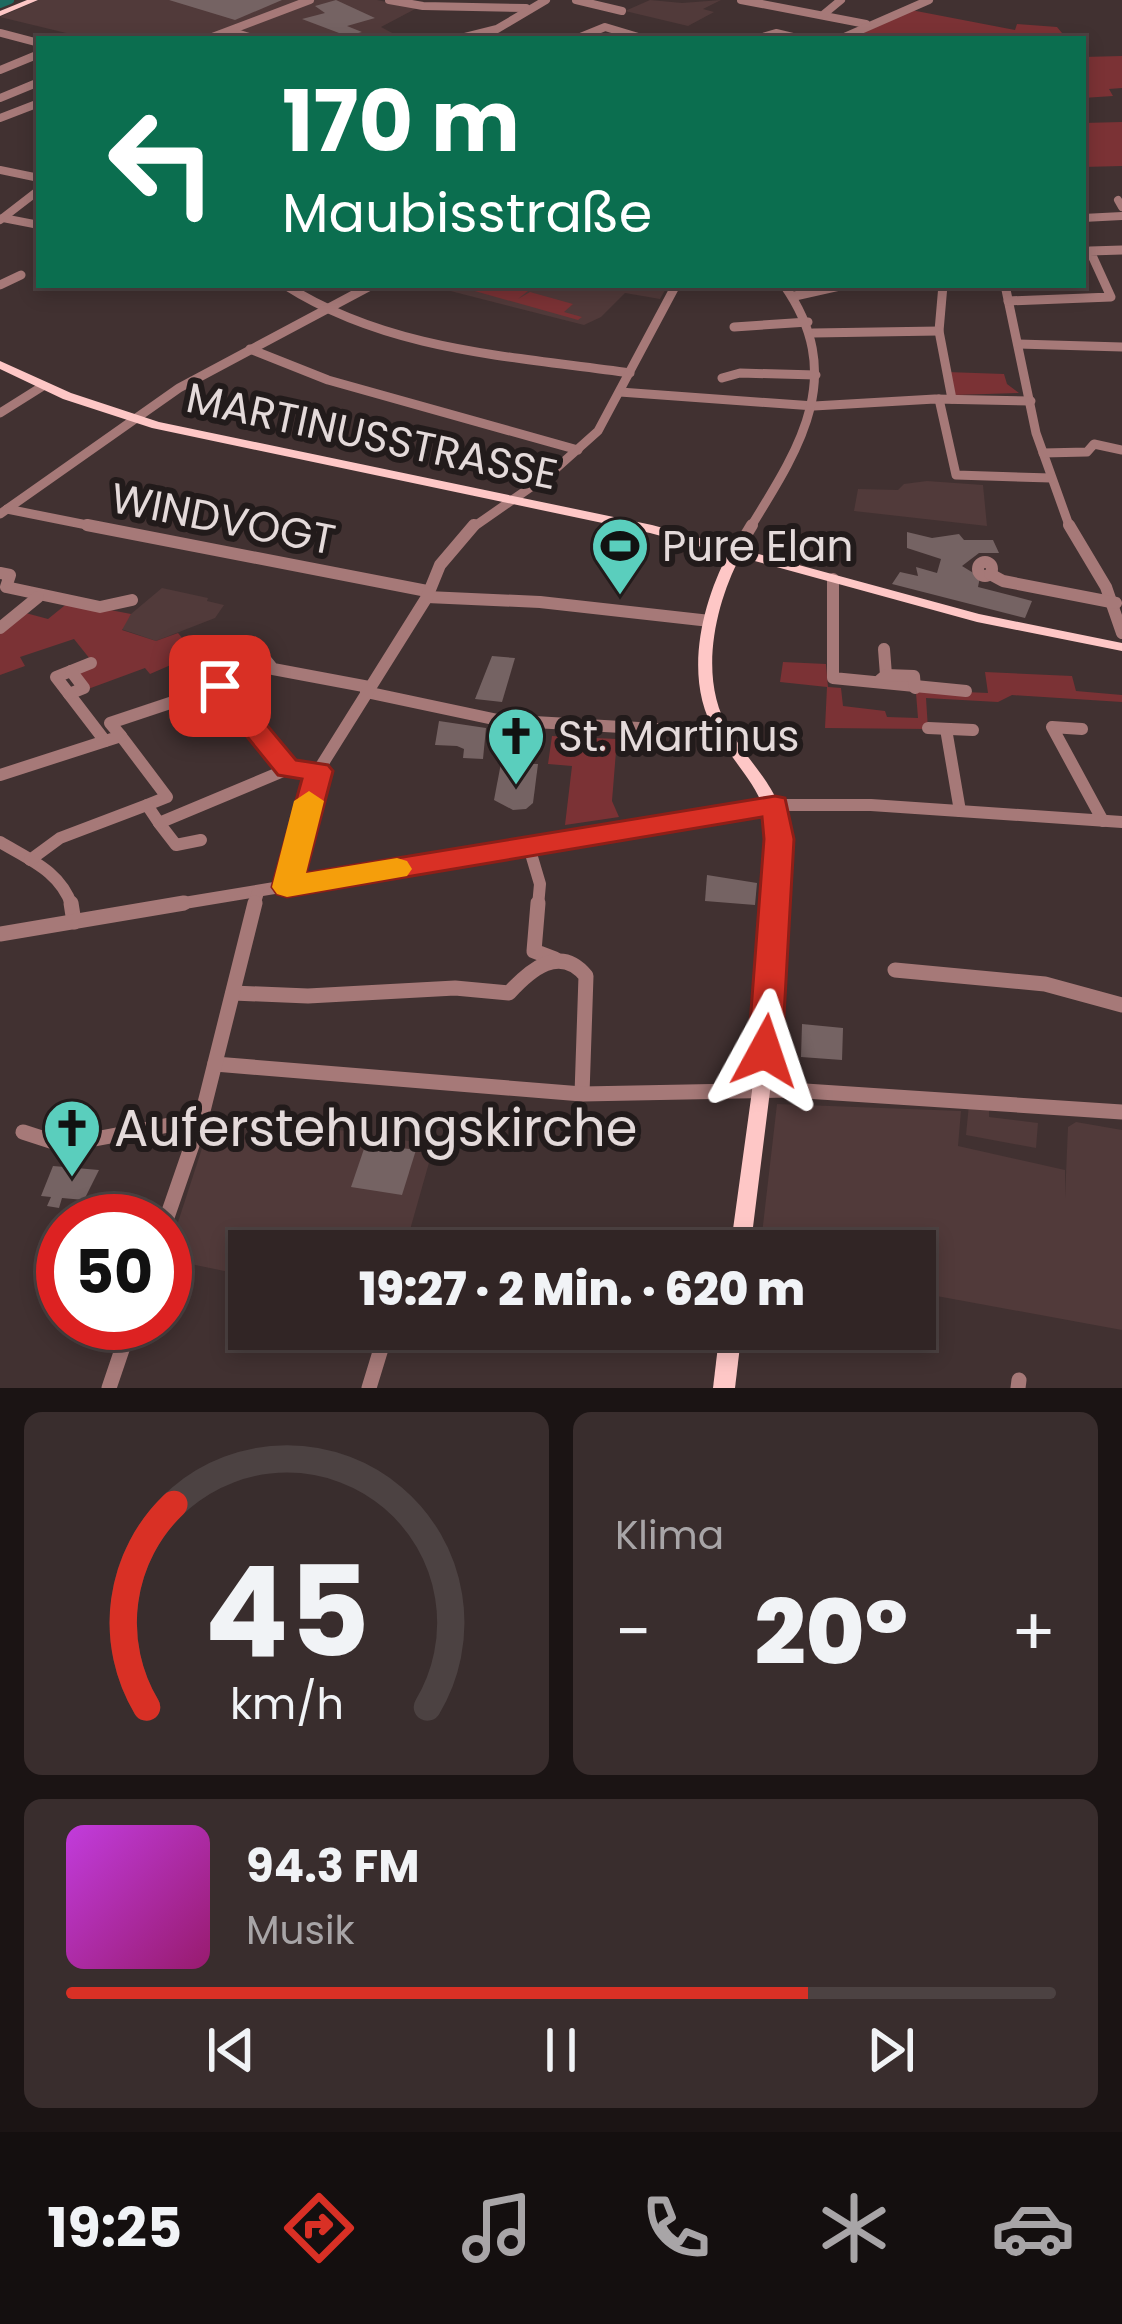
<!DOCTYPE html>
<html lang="de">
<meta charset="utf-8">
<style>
body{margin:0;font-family:Poppins,sans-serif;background:#392d2d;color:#f1f3f6;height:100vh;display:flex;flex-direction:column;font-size:45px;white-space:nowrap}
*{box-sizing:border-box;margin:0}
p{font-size:39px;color:#a8a5a7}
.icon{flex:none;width:66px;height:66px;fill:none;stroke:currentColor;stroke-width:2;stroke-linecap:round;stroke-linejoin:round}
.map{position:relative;height:1388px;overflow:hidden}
.drawer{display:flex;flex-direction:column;gap:24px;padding:24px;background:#1b1414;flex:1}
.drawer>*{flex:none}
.banner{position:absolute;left:36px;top:36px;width:1050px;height:252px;border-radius:0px;box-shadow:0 6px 18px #0003,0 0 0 3px #4c4242;background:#0b6e4f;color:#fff;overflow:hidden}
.speed{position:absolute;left:36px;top:1194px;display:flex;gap:24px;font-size:60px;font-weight:700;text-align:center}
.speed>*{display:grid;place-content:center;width:156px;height:156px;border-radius:50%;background:#312525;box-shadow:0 6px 18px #0003,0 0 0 3px #4c4242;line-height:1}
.speed .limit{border:18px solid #d22;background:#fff;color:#111}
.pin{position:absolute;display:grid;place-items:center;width:102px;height:102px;color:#fff;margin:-51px;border-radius:24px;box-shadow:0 6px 18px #0006}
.me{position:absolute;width:132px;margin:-66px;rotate:5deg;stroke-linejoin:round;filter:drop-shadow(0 0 9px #0008)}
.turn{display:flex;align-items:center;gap:42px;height:252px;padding:0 48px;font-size:54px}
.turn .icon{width:156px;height:156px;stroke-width:2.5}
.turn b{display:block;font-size:84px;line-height:102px}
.big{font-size:90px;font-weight:800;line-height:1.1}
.drawer .card{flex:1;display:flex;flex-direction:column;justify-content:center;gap:18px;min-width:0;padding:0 42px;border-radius:18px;background:#392d2d}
.drawer .dial{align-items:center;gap:0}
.dial svg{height:312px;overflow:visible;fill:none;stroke:#4c4242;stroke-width:7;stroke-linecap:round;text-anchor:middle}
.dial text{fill:#f1f3f6;stroke:none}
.song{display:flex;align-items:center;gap:36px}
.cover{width:144px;height:144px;border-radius:18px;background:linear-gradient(135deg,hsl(290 70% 55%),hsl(320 70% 35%))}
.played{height:12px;border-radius:6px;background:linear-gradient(90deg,#d93025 75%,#4c4242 75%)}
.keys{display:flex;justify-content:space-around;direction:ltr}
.heat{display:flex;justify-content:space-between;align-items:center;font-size:66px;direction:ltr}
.drawer .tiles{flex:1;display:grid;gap:24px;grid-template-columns:1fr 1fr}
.card:last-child{grid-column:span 2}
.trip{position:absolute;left:228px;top:1230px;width:708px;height:120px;border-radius:0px;background:#312525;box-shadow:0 6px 18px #0003,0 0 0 3px #4c4242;font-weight:800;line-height:120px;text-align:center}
.tab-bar{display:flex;height:192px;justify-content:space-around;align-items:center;background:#140f0f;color:#a8a5a7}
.tab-bar .icon{width:84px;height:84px}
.tab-bar .active{color:#d93025}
.tab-bar b{font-size:54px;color:#f1f3f6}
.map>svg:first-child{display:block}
.built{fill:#513a3a}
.green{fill:#7b3235}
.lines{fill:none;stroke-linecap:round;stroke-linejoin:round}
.canal{stroke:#1d6a60;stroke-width:8}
.building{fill:#756363}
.minor-far3{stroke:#a67978;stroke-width:8}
.minor-far2{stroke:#a67978;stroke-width:9}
.minor-far1{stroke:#a67978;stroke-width:12}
.minor{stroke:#a67978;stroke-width:15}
.major{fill:#fec7c6;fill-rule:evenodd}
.route{fill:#d93025;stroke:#8d1f18;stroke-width:3}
.slow{fill:#f59e0b}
.labels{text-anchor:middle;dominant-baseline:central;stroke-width:12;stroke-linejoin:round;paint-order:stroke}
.street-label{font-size:42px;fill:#e4dada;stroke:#221b1b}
.poi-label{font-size:42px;fill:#e4dada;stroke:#221b1b;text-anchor:start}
.near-poi-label{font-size:51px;fill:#e4dada;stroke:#221b1b;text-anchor:start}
</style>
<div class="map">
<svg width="1122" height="1388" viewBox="0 0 1122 1388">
<rect width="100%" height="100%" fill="#413131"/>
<g class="built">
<polygon points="39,0 377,0 417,8 381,27 396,35 380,39 91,39 0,17"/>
<polygon points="650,0 682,3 721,0 703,9 714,12 688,26 625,11"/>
<polygon points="427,285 668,285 660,299 625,293 601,317 584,325"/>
<polygon points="927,481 983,485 987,526 854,511 858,489 898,490 904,484"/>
<polygon points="162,588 208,598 207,601 224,605 215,618 156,641 121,629 131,614"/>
<polygon points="777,1104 961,1111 958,1146 1065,1170 1065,1198 1068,1127 1076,1122 1122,1130 1122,1330 915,1292 915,1251 760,1251"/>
<polygon points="969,1104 989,1106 989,1117 1038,1123 1036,1148 966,1135"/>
<polygon points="320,1127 434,1145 404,1251 249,1251 249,1276 166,1259 207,1133 310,1151"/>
</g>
<g class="green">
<polygon points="911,10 1015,30 1017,24 1057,27 1067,39 950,39 921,33 916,37 921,39 851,39"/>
<polygon points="1122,56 1122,88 1109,89 1113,96 1083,98 1083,57"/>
<polygon points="1122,122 1122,166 1083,167 1083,123"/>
<polygon points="468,285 533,287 518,299 530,292 573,304 564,312 582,317 578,320 464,288"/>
<polygon points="947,372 1004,374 1007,384 1019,393 955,395"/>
<polygon points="69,602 131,614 122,630 156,641 178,633 196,654 150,674 145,668 88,689 75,671 94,664 74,639 20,657 25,666 0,675 0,630 22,612 48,619"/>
<polygon points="783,662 826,664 828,687 841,688 843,706 885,711 887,717 918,718 916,693 921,690 988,693 985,672 1072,676 1076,691 1122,695 1122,702 1012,695 998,702 926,698 928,729 825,728 827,687 780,682"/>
<polygon points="552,736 617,739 612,801 619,817 565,825 572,766 548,764"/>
</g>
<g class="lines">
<polyline class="canal" points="0,4 10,0"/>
</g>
<g class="building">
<polygon points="169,0 282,0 235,20"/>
<polygon points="336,0 375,18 347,26 362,32 347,36 302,19 325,13 315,6"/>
<polygon points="907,532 932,538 959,534 964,540 993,540 999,553 979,553 962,566 980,577 978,587 1032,601 1025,618 892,584 900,572 918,576 916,567 937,573 941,559 907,548"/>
<polygon points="492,656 515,658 502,702 475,699"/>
<polygon points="439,721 486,728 483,759 463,758 464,749 457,746 435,745"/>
<polygon points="501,763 538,764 533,803 526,809 513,810 494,800"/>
<polygon points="707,875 757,883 755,905 705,901"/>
<polygon points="802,1024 843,1028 842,1060 801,1057"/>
<polygon points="366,1143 416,1150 402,1195 351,1187"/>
<polygon points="53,1166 99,1170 84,1200 62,1198 59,1208 47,1206 51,1197 41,1196"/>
</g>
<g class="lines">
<g class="minor-far3">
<polyline points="389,0 423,6 526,8"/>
<polyline points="576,0 622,11"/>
<polyline points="741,0 866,24"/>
<polyline points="824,14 841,0"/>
<polyline points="230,31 255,39"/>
<polyline points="1,33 39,43"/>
<polyline points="207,39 310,0"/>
<polyline points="457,39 497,29 546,0"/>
<polyline points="583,39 578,38 605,27 645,39"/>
<polyline points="756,39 776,33 801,39"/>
<polyline points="840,39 929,0"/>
<polyline points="0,70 39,54"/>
<polyline points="0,98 39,82"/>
<polyline points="0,118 39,103"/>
<polyline points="0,170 39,178"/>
<polyline points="1118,200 1122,207"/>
<polyline points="3,218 39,225"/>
<polyline points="1083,218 1122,216"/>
<polyline points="0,220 39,190"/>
</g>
<g class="minor-far2">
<polyline points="0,285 21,275"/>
<path d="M285 285C388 351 511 356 630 373"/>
<polyline points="943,285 939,331 952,399"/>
<polyline points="987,285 1006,286"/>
<polyline points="1005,285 1036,433 1070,528"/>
<polyline points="795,296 844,285"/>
<polyline points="1008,301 1111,297 1090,251 1122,250"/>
<polyline points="734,327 808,322"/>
<polyline points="813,333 939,331"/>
<polyline points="1018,344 1122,347"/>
<polyline points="250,349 328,380 578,450"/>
<polyline points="722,378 740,373 816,375"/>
<polyline points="620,392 814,406 935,399 1031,401"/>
<polyline points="939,399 956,475 1051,478"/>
<polyline points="0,413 43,386"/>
<polyline points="1043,453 1087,452 1094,444 1122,450"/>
<polyline points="7,509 102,528"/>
<polyline points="0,514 179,388 372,285"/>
<polyline points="472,528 551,473 598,431 676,285"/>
<path d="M750 528C801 446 847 375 784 285"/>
</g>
<g class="minor-far1">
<polyline points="87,525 427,591"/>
<polyline points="1069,525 1106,587 1122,633"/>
<polyline points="737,550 752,525"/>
<circle cx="985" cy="569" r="7"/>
<polyline points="0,573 10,575 6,587 100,607 132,600"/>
<polyline points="990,574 1003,581 1116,603"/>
<polyline points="833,579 833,678 966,691"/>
<polyline points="427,597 540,602 710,621"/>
<polyline points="0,628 38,597"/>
<polyline points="884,649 886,675"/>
<polyline points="91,663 56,677 105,741"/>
<polyline points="880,680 886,675 914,676 915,688"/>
<polyline points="221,686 288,769 318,771"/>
<polyline points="366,692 498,720 674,730 720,728"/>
<polyline points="69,694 84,688 71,671"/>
<polyline points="928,728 973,730"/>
<polyline points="946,729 960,811"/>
<polyline points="1082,729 1052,727 1103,821"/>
<polyline points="121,736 167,797 147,805"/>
<polyline points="0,775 121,736 110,723 221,686 221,677 206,659 252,643 273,669 369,687"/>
<polyline points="159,823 176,845 201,840"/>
<path d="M0 842C30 860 60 871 72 906"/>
<polyline points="529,847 540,884 538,906"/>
<polyline points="30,860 60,838 147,805 159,823 288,769"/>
<polyline points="287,887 318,771 427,597 440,565 474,525"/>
<polyline points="166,906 775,805 871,805 1122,822"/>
<polyline points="254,906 258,892"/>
</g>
<g class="minor">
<polyline points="71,903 74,922"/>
<polyline points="538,903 534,951 555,959"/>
<polyline points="0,934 184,903"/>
<polyline points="895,970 1045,984 1122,1005"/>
<path d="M233 993 308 996 455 988 509 993C530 970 560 944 586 976L582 1094"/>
<polyline points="215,1064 582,1094 790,1090 1122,1112"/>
<polyline points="23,1132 63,1145 201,1119"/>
<polyline points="165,1223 201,1119 255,903"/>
<polyline points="616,1329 728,1347"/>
<polyline points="109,1388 131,1323"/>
<polyline points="369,1388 387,1329"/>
<polyline points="1018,1388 1019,1380"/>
</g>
<g class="major">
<polygon points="27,0 38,0 0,16 0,11"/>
<path d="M0 361 71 393 159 422 652 525 733 547H742L744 550 979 614 1122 643V651L977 622 740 557C714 607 698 681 730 731 755 771 782 789 787 839L770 1091 750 1251H730L752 1091 771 839C766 791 740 772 716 733 683 681 701 605 728 554L650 533 152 428 63 399 0 369Z"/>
<polygon points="720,1329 742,1329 735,1388 713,1388"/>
</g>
</g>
<polygon class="route" points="220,678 230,681 296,760 328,765 333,771 306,873 775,796 785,798 794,839 782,1051 777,1060 765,1064 753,1060 748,1051 764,839 762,817 287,897 277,894 272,887 302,779 278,775 211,692 207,686 211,681"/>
<polygon class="slow" points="309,791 324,801 306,873 397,858 407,861 412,869 407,876 287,897 277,894 272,887 294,801"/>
<defs>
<symbol id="stadium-pin" viewBox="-11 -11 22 30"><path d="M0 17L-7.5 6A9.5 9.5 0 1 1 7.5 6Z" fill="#5acebd" stroke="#221b1b"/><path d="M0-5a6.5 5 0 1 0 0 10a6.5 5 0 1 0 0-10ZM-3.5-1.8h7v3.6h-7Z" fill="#111"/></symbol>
<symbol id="church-pin" viewBox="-11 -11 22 30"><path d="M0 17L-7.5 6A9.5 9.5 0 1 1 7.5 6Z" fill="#5acebd" stroke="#221b1b"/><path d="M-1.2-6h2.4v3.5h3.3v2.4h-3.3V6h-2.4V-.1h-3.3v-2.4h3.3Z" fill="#111"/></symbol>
</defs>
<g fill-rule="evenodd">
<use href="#stadium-pin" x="587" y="513" width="66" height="90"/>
<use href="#church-pin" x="483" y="703" width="66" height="90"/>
<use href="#church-pin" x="39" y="1095" width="66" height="90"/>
</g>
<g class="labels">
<g class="street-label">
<text transform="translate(372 436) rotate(12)">MARTINUSSTRASSE</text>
<text transform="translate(223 519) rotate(11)">WINDVOGT</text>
</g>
<g class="poi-label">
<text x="662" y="546">Pure Elan</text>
<text x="558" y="736">St. Martinus</text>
</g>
<g class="near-poi-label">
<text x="114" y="1128">Auferstehungskirche</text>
</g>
</g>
</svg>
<div class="speed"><div class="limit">50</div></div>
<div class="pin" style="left:220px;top:686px;background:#d93025"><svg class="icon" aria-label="arrive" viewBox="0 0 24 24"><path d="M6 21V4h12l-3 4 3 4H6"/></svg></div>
<svg class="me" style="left:765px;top:1051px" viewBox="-20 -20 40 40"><path d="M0-17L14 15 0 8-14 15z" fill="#d93025" stroke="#fff" stroke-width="4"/></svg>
<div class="trip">19:27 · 2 Min. · 620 m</div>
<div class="banner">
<div class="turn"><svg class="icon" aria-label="left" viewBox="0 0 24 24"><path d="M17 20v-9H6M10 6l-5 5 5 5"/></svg><div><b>170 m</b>Maubisstraße</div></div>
</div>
</div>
<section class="drawer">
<div class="tiles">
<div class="card dial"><svg viewBox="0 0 100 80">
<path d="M14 69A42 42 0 1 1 86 69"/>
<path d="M14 69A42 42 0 0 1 21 17" stroke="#d93025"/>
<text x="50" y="56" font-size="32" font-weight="700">45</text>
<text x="50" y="72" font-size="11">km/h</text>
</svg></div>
<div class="card"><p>Klima</p>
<div class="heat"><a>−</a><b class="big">20°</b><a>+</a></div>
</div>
<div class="card">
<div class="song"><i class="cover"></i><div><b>94.3 FM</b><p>Musik</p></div></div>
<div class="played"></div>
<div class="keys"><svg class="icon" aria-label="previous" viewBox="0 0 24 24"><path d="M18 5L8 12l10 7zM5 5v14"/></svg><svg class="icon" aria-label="pause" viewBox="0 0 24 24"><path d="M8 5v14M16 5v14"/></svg><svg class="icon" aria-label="next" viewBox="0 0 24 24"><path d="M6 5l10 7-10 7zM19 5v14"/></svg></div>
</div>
</div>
</section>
<nav class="tab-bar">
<b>19:25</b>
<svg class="icon active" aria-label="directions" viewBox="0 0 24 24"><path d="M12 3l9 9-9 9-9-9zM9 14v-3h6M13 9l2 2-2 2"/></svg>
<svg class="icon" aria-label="music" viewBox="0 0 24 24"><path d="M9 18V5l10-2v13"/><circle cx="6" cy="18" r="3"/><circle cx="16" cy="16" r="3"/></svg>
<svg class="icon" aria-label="phone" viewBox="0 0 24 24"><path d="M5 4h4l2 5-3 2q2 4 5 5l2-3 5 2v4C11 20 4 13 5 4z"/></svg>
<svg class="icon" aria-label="climate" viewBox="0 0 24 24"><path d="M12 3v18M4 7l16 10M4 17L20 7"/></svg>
<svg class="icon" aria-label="car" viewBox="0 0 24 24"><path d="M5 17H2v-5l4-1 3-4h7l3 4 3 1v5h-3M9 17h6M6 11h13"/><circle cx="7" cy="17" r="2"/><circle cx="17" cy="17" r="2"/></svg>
</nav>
